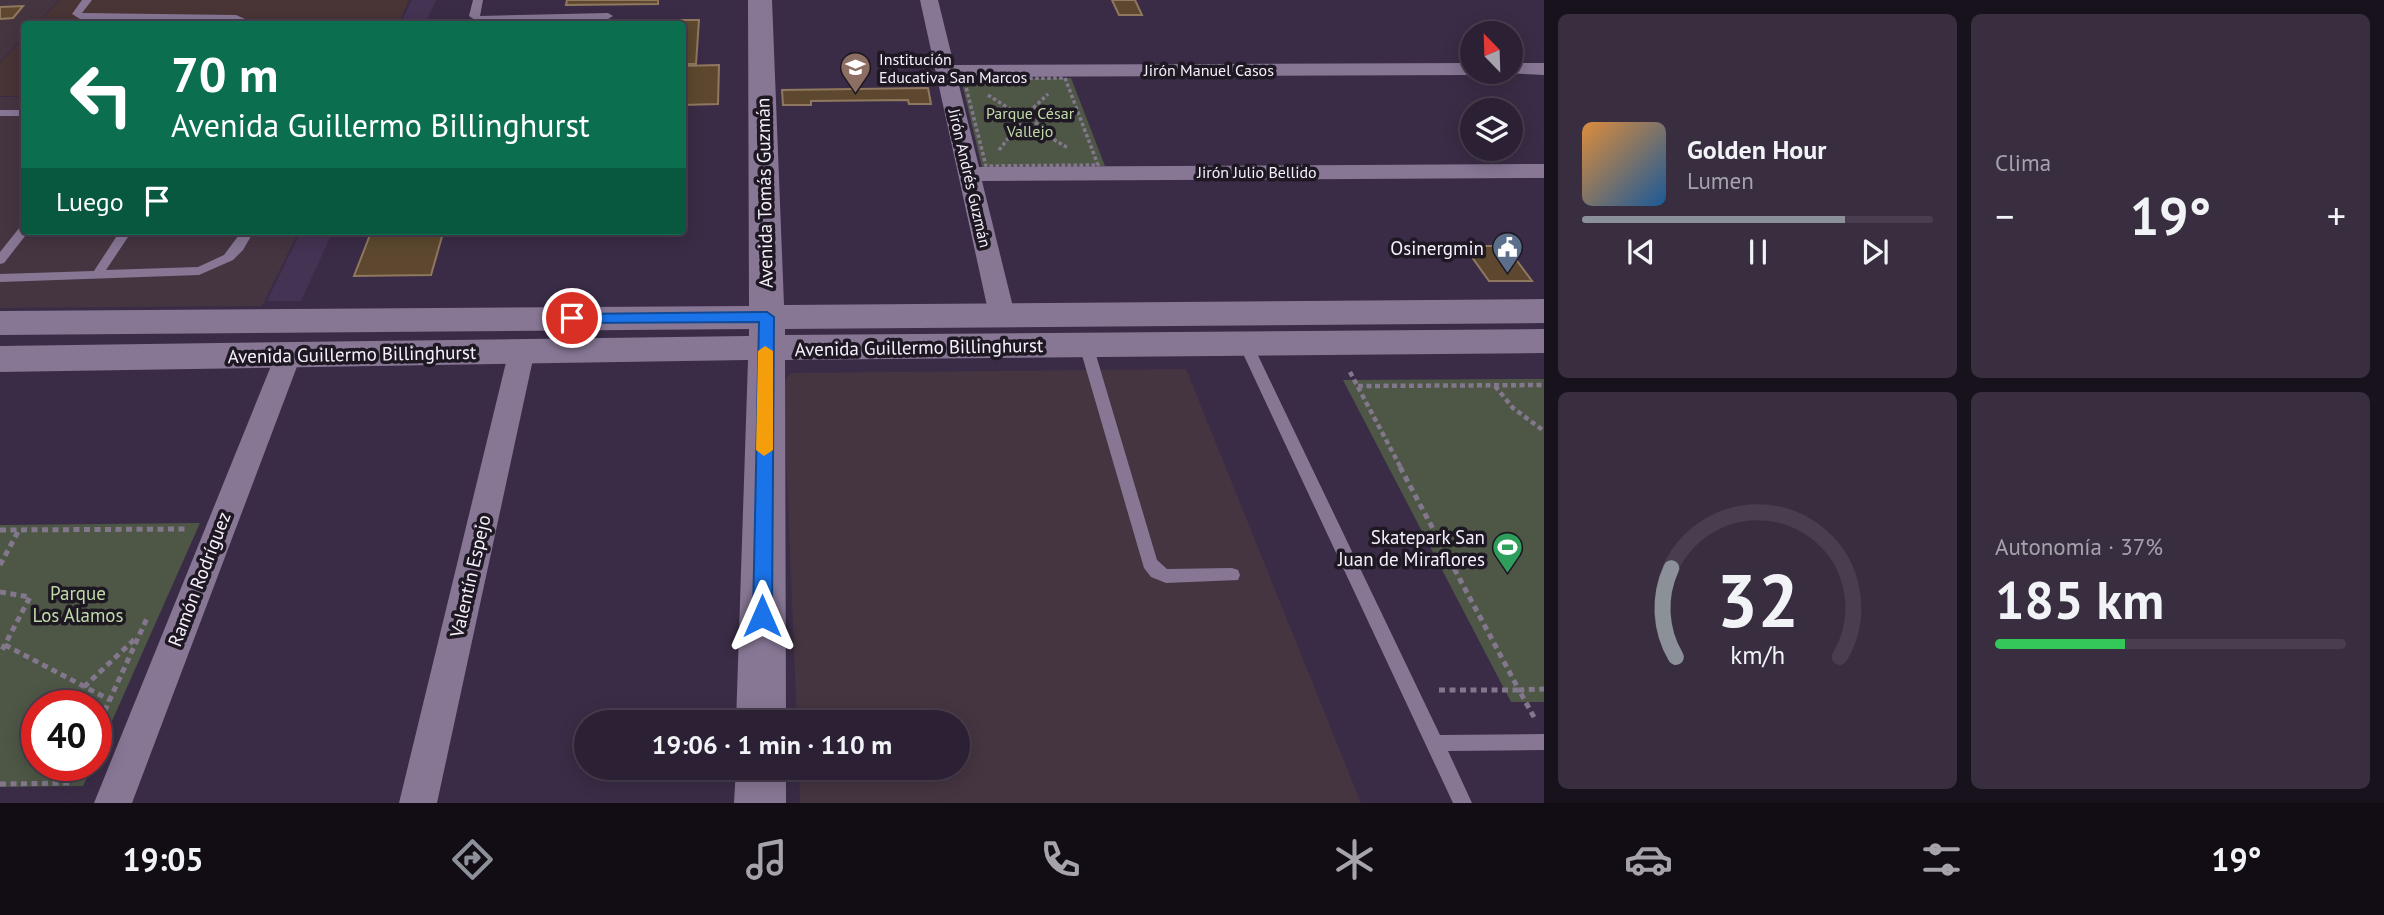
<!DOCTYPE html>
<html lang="es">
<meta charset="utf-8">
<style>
body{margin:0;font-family:"PT Sans",sans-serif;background:#382e40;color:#f1f3f6;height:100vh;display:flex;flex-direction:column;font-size:26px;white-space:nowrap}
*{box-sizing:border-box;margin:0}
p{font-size:23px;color:#a6a3ac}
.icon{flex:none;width:38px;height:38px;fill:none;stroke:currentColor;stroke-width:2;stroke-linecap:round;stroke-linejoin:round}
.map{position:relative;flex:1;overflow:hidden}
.side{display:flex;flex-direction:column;gap:14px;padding:14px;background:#18121d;width:840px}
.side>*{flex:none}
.hud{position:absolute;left:21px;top:21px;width:665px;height:214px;border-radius:7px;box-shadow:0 4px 18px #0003,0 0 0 2px #483e4f;background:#0b6e4f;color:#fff;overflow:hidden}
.needle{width:46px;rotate:337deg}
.controls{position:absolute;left:1460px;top:21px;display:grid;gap:14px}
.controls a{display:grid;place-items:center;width:63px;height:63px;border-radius:50%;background:#2c2134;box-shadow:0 4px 18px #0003,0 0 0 2px #483e4f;font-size:35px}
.speed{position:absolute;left:21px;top:690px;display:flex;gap:14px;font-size:35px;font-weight:700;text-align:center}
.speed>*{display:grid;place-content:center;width:91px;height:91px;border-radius:50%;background:#2c2134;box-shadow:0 4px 18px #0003,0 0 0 2px #483e4f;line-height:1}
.speed .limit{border:10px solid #d22;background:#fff;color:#111}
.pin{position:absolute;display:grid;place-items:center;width:60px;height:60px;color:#fff;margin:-30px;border:4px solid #fff;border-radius:50%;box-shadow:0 2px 7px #0007}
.me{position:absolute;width:77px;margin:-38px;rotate:0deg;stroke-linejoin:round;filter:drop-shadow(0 0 5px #0008)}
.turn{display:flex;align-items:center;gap:24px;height:147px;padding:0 35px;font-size:32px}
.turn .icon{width:91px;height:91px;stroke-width:2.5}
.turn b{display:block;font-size:49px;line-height:60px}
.then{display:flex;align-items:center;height:66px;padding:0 35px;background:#0003;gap:14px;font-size:26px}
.big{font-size:52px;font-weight:600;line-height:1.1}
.side .card{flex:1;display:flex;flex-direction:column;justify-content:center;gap:10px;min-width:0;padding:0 24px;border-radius:10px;background:#382e40}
.side .dial{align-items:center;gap:0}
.dial svg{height:182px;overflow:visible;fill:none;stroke:#483e4f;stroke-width:7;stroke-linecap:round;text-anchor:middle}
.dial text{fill:#f1f3f6;stroke:none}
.song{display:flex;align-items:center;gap:21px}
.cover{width:84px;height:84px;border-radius:10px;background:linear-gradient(135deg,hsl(30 70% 55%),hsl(210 70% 35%))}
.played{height:7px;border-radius:4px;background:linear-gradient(90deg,#8c9099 75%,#483e4f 75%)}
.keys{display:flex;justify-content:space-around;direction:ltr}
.heat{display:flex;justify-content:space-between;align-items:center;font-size:38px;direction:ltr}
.charge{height:10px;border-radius:5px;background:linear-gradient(90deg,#34c759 37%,#483e4f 0)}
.side .tiles{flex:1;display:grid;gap:14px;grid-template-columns:repeat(2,1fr)}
.trip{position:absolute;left:574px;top:710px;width:396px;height:70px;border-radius:35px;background:#2c2134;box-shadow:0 4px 18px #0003,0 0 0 2px #483e4f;font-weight:600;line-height:70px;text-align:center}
.menu{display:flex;height:112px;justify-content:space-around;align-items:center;background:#120d15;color:#a6a3ac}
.menu .icon{width:49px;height:49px}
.menu .selected{color:#8c9099}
.menu b{font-size:32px;color:#f1f3f6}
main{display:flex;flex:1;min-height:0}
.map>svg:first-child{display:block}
.built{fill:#443353}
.industrial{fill:#493436}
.education{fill:#453541}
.green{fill:#4e5746}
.building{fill:#5d482f;stroke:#90785e;stroke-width:2}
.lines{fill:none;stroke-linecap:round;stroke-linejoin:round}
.path-far2{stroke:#82778c;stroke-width:3.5;stroke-dasharray:3.5 2.5;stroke-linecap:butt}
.path-far1{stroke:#82778c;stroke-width:4.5;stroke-dasharray:5 3.5;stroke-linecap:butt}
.path{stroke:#82778c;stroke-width:5;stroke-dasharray:6 4.5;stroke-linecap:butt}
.lane{fill:#877795;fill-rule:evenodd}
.street{fill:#877795;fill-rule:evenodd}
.secondary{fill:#877795;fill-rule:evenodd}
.route{fill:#1a73e8;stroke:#114b97;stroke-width:2}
.slow{fill:#f59e0b}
.labels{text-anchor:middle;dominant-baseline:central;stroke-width:7;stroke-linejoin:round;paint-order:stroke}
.far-poi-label{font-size:16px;fill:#f6f0fd;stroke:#1e1823;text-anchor:start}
.far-street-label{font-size:16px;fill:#f6f0fd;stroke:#1e1823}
.far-park-label{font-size:16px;fill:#c0dba8;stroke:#1e1823}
.street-label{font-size:19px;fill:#f6f0fd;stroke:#1e1823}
.poi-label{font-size:19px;fill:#f6f0fd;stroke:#1e1823;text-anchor:end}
.park-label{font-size:19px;fill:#c0dba8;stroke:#1e1823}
</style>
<main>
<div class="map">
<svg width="1544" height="803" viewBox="0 0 1544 803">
<rect width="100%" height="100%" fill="#3a2c46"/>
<g class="built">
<polygon points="412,0 436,0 425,24 400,24"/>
<polygon points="301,231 333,231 301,301 267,301"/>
</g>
<g class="industrial">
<polygon points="60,0 409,0 398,24 37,24"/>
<polygon points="24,38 24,96 0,96 0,63"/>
</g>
<g class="education">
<polygon points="0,0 59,0 36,24 24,24 24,36 0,62"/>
<polygon points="0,97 24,97 24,231 299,231 262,306 0,308"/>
<polygon points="1186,369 1361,803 800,803 799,768 957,768 957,723 797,723 783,382 791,373"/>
</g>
<g class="green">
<polygon points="1071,78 1105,166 982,167 961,79"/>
<polygon points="1544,379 1544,702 1511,702 1343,380"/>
<polygon points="200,523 96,757 96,705 37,705 37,765 93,765 83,786 0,787 0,525"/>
</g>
<g class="building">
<polygon points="567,0 658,0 658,4 566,5"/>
<polygon points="1112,0 1135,0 1142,15 1119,15"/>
<polygon points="23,6 13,18 0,19 0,7"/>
<polygon points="654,20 699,20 696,64 682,64 682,24 654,24"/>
<polygon points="719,65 718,104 682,105 682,66"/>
<polygon points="928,88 931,104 909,104 908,100 811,101 811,105 783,105 782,90"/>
<polygon points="443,233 431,275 354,276 370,235"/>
<polygon points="1464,246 1506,246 1532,281 1489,281"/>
</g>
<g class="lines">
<g class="path-far2">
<polygon points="1065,78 1098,165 986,166 964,79"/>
<polyline points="988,95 1016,113"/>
<polygon points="1020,112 1034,115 1039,122 1031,127 1014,124 1011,117"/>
<polyline points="1029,112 1048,94"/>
<polyline points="1033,127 1068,148"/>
<polyline points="999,150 1018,126"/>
</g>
<g class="path-far1">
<polyline points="1350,372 1401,468"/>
<polyline points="1358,386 1544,385"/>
<polyline points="1495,386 1513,408 1544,431"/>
</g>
<g class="path">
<polyline points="1400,467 1519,690 1544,689"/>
<polyline points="0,530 188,529"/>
<polyline points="0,565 19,530"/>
<polyline points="0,592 30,597 0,654"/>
<polyline points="5,645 110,700"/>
<polyline points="84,687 137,637"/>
<polyline points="1439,690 1519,690 1535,719"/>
<polyline points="96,730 148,616"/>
<polyline points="0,784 72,783 80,765"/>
</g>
<g class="lane">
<polygon points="82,0 92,0 82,13 236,15 245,19 241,24 233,24 234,21 80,19 72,14"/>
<polygon points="473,0 483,0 480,16 608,13 613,16 608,19 478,22 469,16"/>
<rect x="0" y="110" width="24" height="6"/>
<polygon points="20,227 24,227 24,231 29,231 4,263 0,264 0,252"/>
<polygon points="120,231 132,231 106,270 198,267 224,255 242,231 254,231 243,250 233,260 199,275 0,282 0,274 94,271"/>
<polygon points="1245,339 1252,343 1440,735 1544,734 1544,750 1448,751 1472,803 1453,803 1238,343"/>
<polygon points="1086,341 1093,345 1157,560 1167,569 1232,568 1238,570 1240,575 1238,580 1166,583 1151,577 1144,568 1079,345"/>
</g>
<g class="street">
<polygon points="920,0 938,0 954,65 1472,63 1472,72 1480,72 1472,75 957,77 979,167 1544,164 1544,178 982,181 1015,315 1011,321 1002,323 993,321 989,315"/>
<polygon points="1510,63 1544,63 1544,75 1503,73 1510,72"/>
<polygon points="522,341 531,344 535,350 437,803 399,803 509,350 513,344"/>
<polygon points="288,347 298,350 301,356 132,803 94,803 275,356 278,350"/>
</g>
<g class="secondary">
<polygon points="748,0 772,0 784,305 1544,299 1544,323 785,329 785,335 1544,329 1544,353 785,360 786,723 736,723 748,360 0,372 0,346 749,336 749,329 0,335 0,311 749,306"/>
<polygon points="736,768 786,768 786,803 734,803"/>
</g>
</g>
<polygon class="route" points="767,312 774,317 772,616 769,621 762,624 756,621 753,616 759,322 572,323 564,318 572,314"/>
<polygon class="slow" points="765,346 773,351 773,450 764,456 756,450 758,351"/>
<defs>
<symbol id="school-pin" viewBox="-11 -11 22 30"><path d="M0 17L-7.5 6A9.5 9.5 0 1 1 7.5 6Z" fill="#8d6e63" stroke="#1e1823"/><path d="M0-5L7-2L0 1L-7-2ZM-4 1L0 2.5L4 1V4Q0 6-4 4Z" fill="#fff"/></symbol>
<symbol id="civic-pin" viewBox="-11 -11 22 30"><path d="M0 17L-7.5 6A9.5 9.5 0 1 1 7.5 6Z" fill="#5c6f8a" stroke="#1e1823"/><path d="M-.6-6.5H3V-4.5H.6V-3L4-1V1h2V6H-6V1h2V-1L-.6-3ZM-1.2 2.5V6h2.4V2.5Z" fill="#fff"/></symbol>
<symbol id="stadium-pin" viewBox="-11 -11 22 30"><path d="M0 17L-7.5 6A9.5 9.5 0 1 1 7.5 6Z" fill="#2e9e5b" stroke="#1e1823"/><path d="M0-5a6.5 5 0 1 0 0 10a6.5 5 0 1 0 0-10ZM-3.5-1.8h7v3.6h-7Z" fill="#fff"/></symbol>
</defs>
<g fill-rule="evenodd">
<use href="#school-pin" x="838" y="50" width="35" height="47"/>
<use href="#civic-pin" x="1490" y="230" width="35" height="47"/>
<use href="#stadium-pin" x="1490" y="530" width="35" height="47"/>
</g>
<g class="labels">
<g class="far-poi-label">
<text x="879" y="59">Institución<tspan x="879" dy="18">Educativa San Marcos</tspan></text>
</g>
<g class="far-street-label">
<text x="1209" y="70">Jirón Manuel Casos</text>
<text x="1257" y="172">Jirón Julio Bellido</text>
<text transform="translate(970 178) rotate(77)">Jirón Andrés Guzmán</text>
</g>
<g class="far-park-label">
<text x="1030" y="113">Parque César<tspan x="1030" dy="18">Vallejo</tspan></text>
</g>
<g class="street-label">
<text transform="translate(764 193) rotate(-91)">Avenida Tomás Guzmán</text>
<text transform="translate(919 347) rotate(-1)">Avenida Guillermo Billinghurst</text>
<text transform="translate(352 354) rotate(-1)">Avenida Guillermo Billinghurst</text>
<text transform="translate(470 576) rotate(-77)">Valentín Espejo</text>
<text transform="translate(199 579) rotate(-69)">Ramón Rodríguez</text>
</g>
<g class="poi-label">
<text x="1484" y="248">Osinergmin</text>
<text x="1485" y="537">Skatepark San<tspan x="1485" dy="22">Juan de Miraflores</tspan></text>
</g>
<g class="park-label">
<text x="78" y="593">Parque<tspan x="78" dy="22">Los Alamos</tspan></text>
</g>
</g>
</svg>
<div class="controls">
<a><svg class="needle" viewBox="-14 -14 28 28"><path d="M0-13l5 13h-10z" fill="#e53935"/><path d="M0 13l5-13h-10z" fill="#a6a3ac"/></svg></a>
<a><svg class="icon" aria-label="layers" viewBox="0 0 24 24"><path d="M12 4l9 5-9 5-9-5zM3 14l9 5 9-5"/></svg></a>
</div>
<div class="speed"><div class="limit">40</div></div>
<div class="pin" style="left:572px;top:318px;background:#d93025"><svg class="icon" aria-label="arrive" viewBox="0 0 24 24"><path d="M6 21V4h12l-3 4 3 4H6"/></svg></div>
<svg class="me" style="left:762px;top:616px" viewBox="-20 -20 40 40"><path d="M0-17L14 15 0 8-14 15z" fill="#1a73e8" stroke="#fff" stroke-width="4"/></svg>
<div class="trip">19:06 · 1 min · 110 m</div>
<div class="hud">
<div class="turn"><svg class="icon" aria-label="left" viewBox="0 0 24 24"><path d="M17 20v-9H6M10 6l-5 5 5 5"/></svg><div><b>70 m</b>Avenida Guillermo Billinghurst</div></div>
<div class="then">Luego<svg class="icon" aria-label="arrive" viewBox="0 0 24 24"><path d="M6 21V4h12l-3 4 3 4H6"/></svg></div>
</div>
</div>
<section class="side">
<div class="tiles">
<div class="card">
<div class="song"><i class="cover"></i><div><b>Golden Hour</b><p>Lumen</p></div></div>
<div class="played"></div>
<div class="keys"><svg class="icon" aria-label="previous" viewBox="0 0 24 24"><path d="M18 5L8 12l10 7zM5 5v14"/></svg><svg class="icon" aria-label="pause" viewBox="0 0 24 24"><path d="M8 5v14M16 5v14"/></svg><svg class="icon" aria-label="next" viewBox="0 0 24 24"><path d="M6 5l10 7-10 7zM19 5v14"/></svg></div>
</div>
<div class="card"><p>Clima</p>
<div class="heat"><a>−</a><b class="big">19°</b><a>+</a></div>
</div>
<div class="card dial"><svg viewBox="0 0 100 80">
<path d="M14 69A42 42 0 1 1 86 69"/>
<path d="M14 69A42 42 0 0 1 12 30" stroke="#8c9099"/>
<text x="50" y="56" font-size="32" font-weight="700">32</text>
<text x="50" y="72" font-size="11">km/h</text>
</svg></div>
<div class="card"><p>Autonomía · 37%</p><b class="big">185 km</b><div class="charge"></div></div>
</div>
</section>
</main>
<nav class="menu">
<b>19:05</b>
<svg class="icon selected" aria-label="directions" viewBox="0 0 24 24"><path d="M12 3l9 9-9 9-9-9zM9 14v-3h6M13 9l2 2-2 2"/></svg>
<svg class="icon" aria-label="music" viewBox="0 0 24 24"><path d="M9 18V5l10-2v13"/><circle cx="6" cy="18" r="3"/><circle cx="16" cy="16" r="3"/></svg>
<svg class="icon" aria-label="phone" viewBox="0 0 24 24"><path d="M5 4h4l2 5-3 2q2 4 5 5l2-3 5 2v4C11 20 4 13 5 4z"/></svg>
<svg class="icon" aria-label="climate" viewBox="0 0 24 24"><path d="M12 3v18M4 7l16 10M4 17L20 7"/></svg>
<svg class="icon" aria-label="car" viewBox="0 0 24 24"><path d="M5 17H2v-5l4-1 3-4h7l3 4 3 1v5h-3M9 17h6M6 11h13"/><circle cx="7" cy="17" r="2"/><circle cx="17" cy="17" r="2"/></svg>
<svg class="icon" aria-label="filters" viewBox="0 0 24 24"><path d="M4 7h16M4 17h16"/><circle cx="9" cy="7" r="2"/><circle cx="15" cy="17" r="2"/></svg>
<b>19°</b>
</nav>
